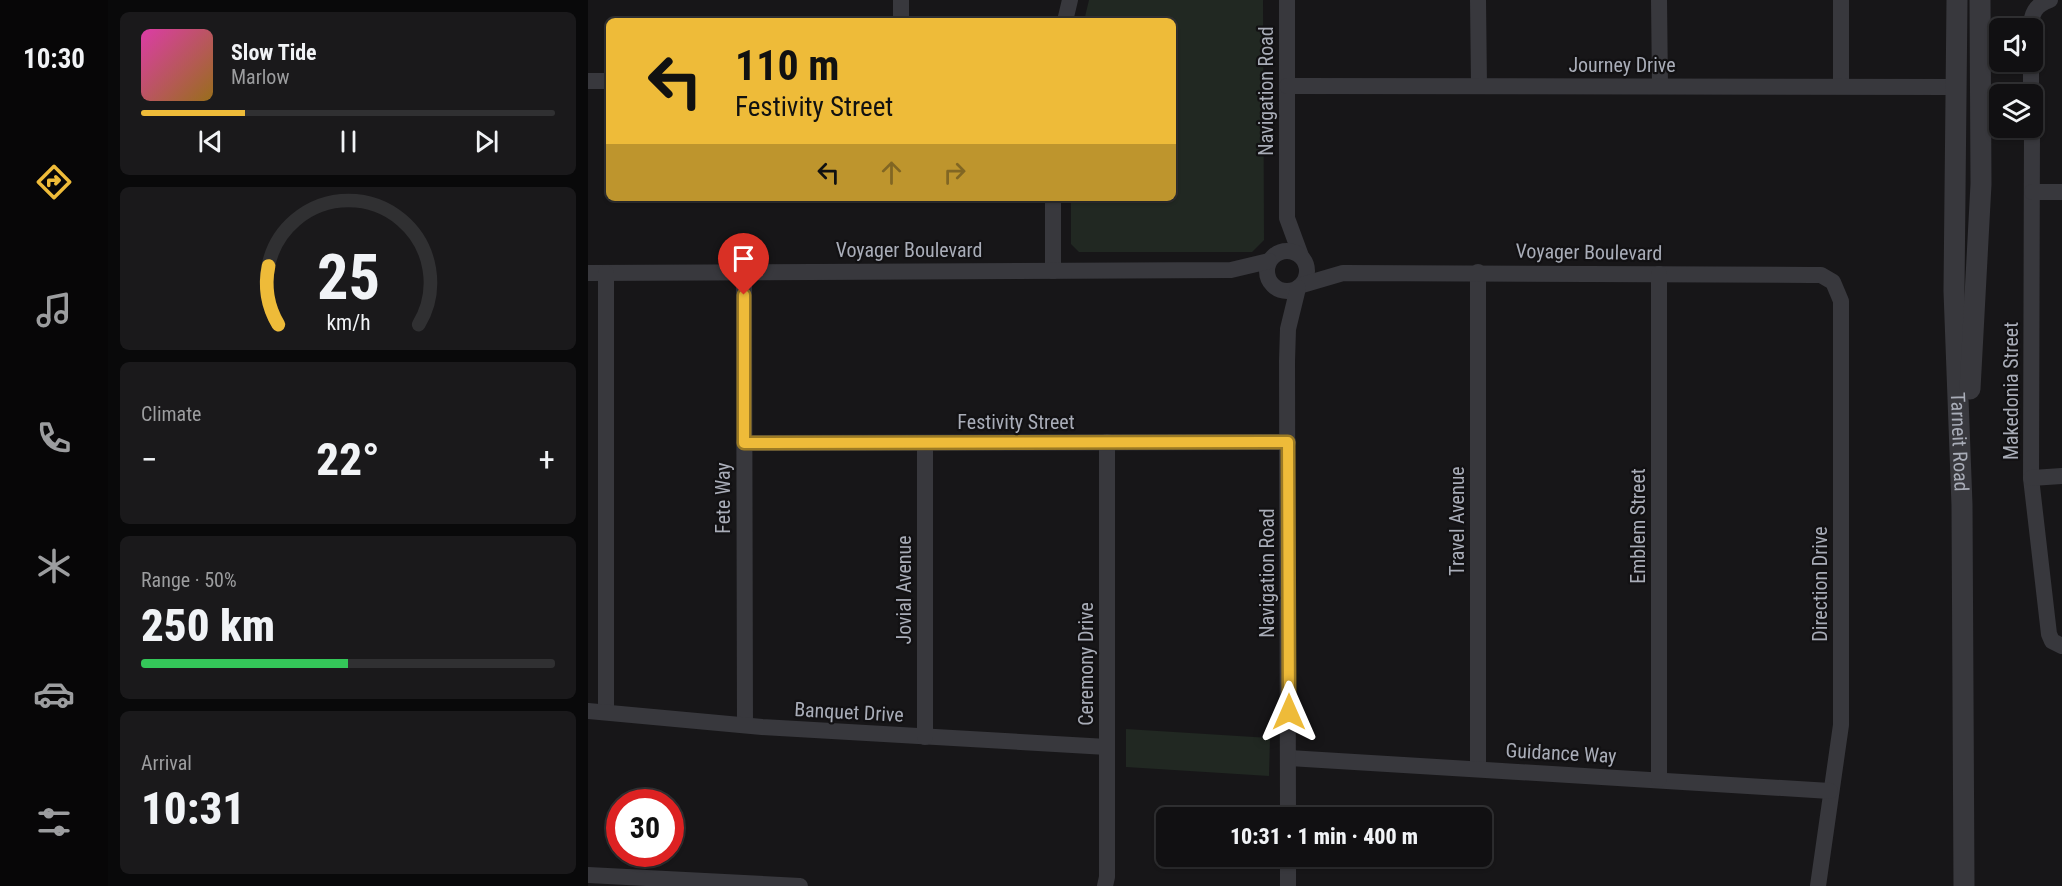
<!DOCTYPE html>
<meta charset="utf-8">
<style>
body{margin:0;font-family:"Roboto Condensed",sans-serif;background:#1a191b;color:#f1f3f6;height:100vh;display:flex;flex-direction:column;font-size:22px;white-space:nowrap}
*{box-sizing:border-box;margin:0}
p{font-size:20px;color:#9c9d9f}
.icon{flex:none;width:33px;height:33px;fill:none;stroke:currentColor;stroke-width:2;stroke-linecap:round;stroke-linejoin:round}
.map{position:relative;flex:1;overflow:hidden}
.panel{display:flex;flex-direction:column;gap:12px;padding:12px;background:#09090a;width:480px}
.panel>*{flex:none}
.hud{position:absolute;left:18px;top:18px;width:570px;height:183px;border-radius:9px;box-shadow:0 2px 4px #0004,0 0 0 2px #303032;background:#eebb39;color:#111;overflow:hidden}
.controls{position:absolute;left:1401px;top:18px;display:grid;gap:12px}
.controls a{display:grid;place-items:center;width:54px;height:54px;border-radius:9px;background:#111012;box-shadow:0 2px 4px #0004,0 0 0 2px #303032;font-size:30px}
.speed{position:absolute;left:18px;top:789px;display:flex;gap:12px;font-size:30px;font-weight:700;text-align:center}
.speed>*{display:grid;place-content:center;width:78px;height:78px;border-radius:50%;background:#111012;box-shadow:0 2px 4px #0004,0 0 0 2px #303032;line-height:1}
.speed .limit{border:9px solid #d22;background:#fff;color:#111}
.pin{position:absolute;display:grid;place-items:center;width:51px;height:51px;color:#fff;margin:-62px -26px;border-radius:50% 50% 50% 0;rotate:-45deg;box-shadow:0 0 6px #0007}
.pin .icon{rotate:45deg}
.me{position:absolute;width:66px;margin:-33px;rotate:0deg;stroke-linejoin:round;filter:drop-shadow(0 0 4px #0008)}
.turn{display:flex;align-items:center;gap:21px;height:126px;padding:0 30px;font-size:27px}
.turn .icon{width:78px;height:78px;stroke-width:2.5}
.turn b{display:block;font-size:42px;line-height:51px}
.lanes{display:flex;align-items:center;height:57px;padding:0 30px;background:#0003;justify-content:center;gap:30px;direction:ltr}
.lanes .off{opacity:.35}
.big{font-size:45px;font-weight:800;line-height:1.1}
.panel .card{flex:1;display:flex;flex-direction:column;justify-content:center;gap:9px;min-width:0;padding:0 21px;border-radius:9px;background:#1a191b}
.panel .dial{align-items:center;gap:0}
.dial svg{height:156px;overflow:visible;fill:none;stroke:#303032;stroke-width:7;stroke-linecap:round;text-anchor:middle}
.dial text{fill:#f1f3f6;stroke:none}
.song{display:flex;align-items:center;gap:18px}
.cover{width:72px;height:72px;border-radius:9px;background:linear-gradient(135deg,hsl(320 70% 55%),hsl(40 70% 35%))}
.played{height:6px;border-radius:3px;background:linear-gradient(90deg,#eebb39 25%,#303032 25%)}
.keys{display:flex;justify-content:space-around;direction:ltr}
.heat{display:flex;justify-content:space-between;align-items:center;font-size:33px;direction:ltr}
.charge{height:9px;border-radius:4px;background:linear-gradient(90deg,#34c759 50%,#303032 0)}
.trip{position:absolute;left:568px;top:807px;width:336px;height:60px;border-radius:9px;background:#111012;box-shadow:0 2px 4px #0004,0 0 0 2px #303032;font-weight:800;line-height:60px;text-align:center}
main{display:flex;flex:1;min-height:0}
.tab-bar{display:flex;flex-direction:column;width:108px;justify-content:space-around;align-items:center;background:#070607;color:#9c9d9f}
.tab-bar .icon{width:42px;height:42px}
.tab-bar .on{color:#eebb39}
.tab-bar b{font-size:27px;color:#f1f3f6}
.map>svg:first-child{display:block}
.green{fill:#212822}
.lines{fill:none;stroke-linecap:round;stroke-linejoin:round}
.minor{stroke:#38383d;stroke-width:16}
.tertiary{stroke:#38383d;stroke-width:21}
.route-casing{stroke:#9b7a25;stroke-width:15}
.route{stroke:#eebb39;stroke-width:10}
.labels{text-anchor:middle;dominant-baseline:central;stroke-width:4.5;stroke-linejoin:round;paint-order:stroke}
.street-label{font-size:20px;fill:#a9adb8;stroke:#121113}
</style>
<main>
<nav class="tab-bar">
<b>10:30</b>
<svg class="icon on" aria-label="directions" viewBox="0 0 24 24"><path d="M12 3l9 9-9 9-9-9zM9 14v-3h6M13 9l2 2-2 2"/></svg>
<svg class="icon" aria-label="music" viewBox="0 0 24 24"><path d="M9 18V5l10-2v13"/><circle cx="6" cy="18" r="3"/><circle cx="16" cy="16" r="3"/></svg>
<svg class="icon" aria-label="phone" viewBox="0 0 24 24"><path d="M5 4h4l2 5-3 2q2 4 5 5l2-3 5 2v4C11 20 4 13 5 4z"/></svg>
<svg class="icon" aria-label="climate" viewBox="0 0 24 24"><path d="M12 3v18M4 7l16 10M4 17L20 7"/></svg>
<svg class="icon" aria-label="car" viewBox="0 0 24 24"><path d="M5 17H2v-5l4-1 3-4h7l3 4 3 1v5h-3M9 17h6M6 11h13"/><circle cx="7" cy="17" r="2"/><circle cx="17" cy="17" r="2"/></svg>
<svg class="icon" aria-label="filters" viewBox="0 0 24 24"><path d="M4 7h16M4 17h16"/><circle cx="9" cy="7" r="2"/><circle cx="15" cy="17" r="2"/></svg>
</nav>
<section class="panel">
<div class="card">
<div class="song"><i class="cover"></i><div><b>Slow Tide</b><p>Marlow</p></div></div>
<div class="played"></div>
<div class="keys"><svg class="icon" aria-label="previous" viewBox="0 0 24 24"><path d="M18 5L8 12l10 7zM5 5v14"/></svg><svg class="icon" aria-label="pause" viewBox="0 0 24 24"><path d="M8 5v14M16 5v14"/></svg><svg class="icon" aria-label="next" viewBox="0 0 24 24"><path d="M6 5l10 7-10 7zM19 5v14"/></svg></div>
</div>
<div class="card dial"><svg viewBox="0 0 100 80">
<path d="M14 69A42 42 0 1 1 86 69"/>
<path d="M14 69A42 42 0 0 1 9 39" stroke="#eebb39"/>
<text x="50" y="56" font-size="32" font-weight="700">25</text>
<text x="50" y="72" font-size="11">km/h</text>
</svg></div>
<div class="card"><p>Climate</p>
<div class="heat"><a>−</a><b class="big">22°</b><a>+</a></div>
</div>
<div class="card"><p>Range · 50%</p><b class="big">250 km</b><div class="charge"></div></div>
<div class="card"><p>Arrival</p><b class="big">10:31</b></div>
</section>
<div class="map">
<svg width="1474" height="886" viewBox="0 0 1474 886">
<rect width="100%" height="100%" fill="#171618"/>
<g class="green">
<polygon points="501,0 675,0 676,240 664,252 491,252 483,244 483,198 585,198 585,21 496,21"/>
<polygon points="538,729 682,738 681,776 538,767"/>
</g>
<g class="lines">
<g class="minor">
<polyline points="313,0 313,21"/>
<polyline points="699,0 699,218 713,256"/>
<polyline points="890,0 891,86"/>
<polyline points="1071,0 1072,86"/>
<polyline points="1253,0 1253,86"/>
<polyline points="477,21 482,0"/>
<path d="M1443 28C1443 14 1447 5 1462 0"/>
<polyline points="1443,62 1443,94"/>
<polyline points="0,81 21,81"/>
<polyline points="699,86 1368,87"/>
<polyline points="1444,128 1443,478 1461,634 1464,641 1474,646"/>
<polyline points="1444,192 1474,192"/>
<polyline points="465,198 465,271"/>
<circle cx="699" cy="271" r="20"/>
<polyline points="156,271 157,725"/>
<polyline points="890,272 890,769"/>
<polyline points="0,273 643,270 681,261"/>
<polyline points="18,273 18,712"/>
<polyline points="714,285 755,273 1223,275 1233,275 1245,282 1253,301 1253,725 1230,886"/>
<polyline points="156,443 700,442"/>
<polyline points="1443,478 1474,476"/>
<polyline points="0,711 174,727 519,747"/>
<polyline points="337,737 337,443"/>
<polyline points="701,758 1242,791"/>
<polyline points="1071,779 1071,274"/>
<polyline points="700,818 699,361 700,329 710,288"/>
<polyline points="0,875 212,886"/>
<polyline points="517,886 519,877 519,442"/>
<polyline points="700,886 700,856"/>
</g>
<g class="tertiary">
<path id="s1" d="M1369 0 1366 291 1374 505 1376 886"/>
<polyline points="1382,389 1393,184 1392,0"/>
</g>
</g>
<g class="lines">
<defs>
<polyline id="route" points="156,295 156,443 700,442 701,712"/>
</defs>
<use href="#route" class="route-casing"/>
<use href="#route" class="route"/>
</g>
<g class="labels">
<g class="street-label">
<text x="1034" y="65">Journey Drive</text>
<text transform="translate(678 91) rotate(-90)">Navigation Road</text>
<text x="321" y="250">Voyager Boulevard</text>
<text transform="translate(1001 252) rotate(1)">Voyager Boulevard</text>
<text transform="translate(1423 391) rotate(-90)">Makedonia Street</text>
<text x="428" y="422">Festivity Street</text>
<text stroke="none"><textPath href="#s1" startOffset="442">Tarneit Road</textPath></text>
<text transform="translate(135 498) rotate(-90)">Fete Way</text>
<text transform="translate(869 521) rotate(-90)">Travel Avenue</text>
<text transform="translate(1050 526) rotate(-90)">Emblem Street</text>
<text transform="translate(679 573) rotate(-90)">Navigation Road</text>
<text transform="translate(1232 584) rotate(-90)">Direction Drive</text>
<text transform="translate(316 590) rotate(-90)">Jovial Avenue</text>
<text transform="translate(498 664) rotate(-90)">Ceremony Drive</text>
<text transform="translate(261 712) rotate(3)">Banquet Drive</text>
<text transform="translate(973 753) rotate(3)">Guidance Way</text>
</g>
</g>
</svg>
<div class="controls">
<a><svg class="icon" aria-label="sound" viewBox="0 0 24 24"><path d="M4 9h4l5-4v14l-5-4H4zM17 9q2 3 0 6"/></svg></a>
<a><svg class="icon" aria-label="layers" viewBox="0 0 24 24"><path d="M12 4l9 5-9 5-9-5zM3 14l9 5 9-5"/></svg></a>
</div>
<div class="speed"><div class="limit">30</div></div>
<div class="pin" style="left:156px;top:295px;background:#d93025"><svg class="icon" aria-label="arrive" viewBox="0 0 24 24"><path d="M6 21V4h12l-3 4 3 4H6"/></svg></div>
<svg class="me" style="left:701px;top:712px" viewBox="-20 -20 40 40"><path d="M0-17L14 15 0 8-14 15z" fill="#eebb39" stroke="#fff" stroke-width="4"/></svg>
<div class="trip">10:31 · 1 min · 400 m</div>
<div class="hud">
<div class="turn"><svg class="icon" aria-label="left" viewBox="0 0 24 24"><path d="M17 20v-9H6M10 6l-5 5 5 5"/></svg><div><b>110 m</b>Festivity Street</div></div>
<div class="lanes"><svg class="icon" aria-label="left" viewBox="0 0 24 24"><path d="M17 20v-9H6M10 6l-5 5 5 5"/></svg><svg class="icon off" aria-label="ahead" viewBox="0 0 24 24"><path d="M12 20V5M6 11l6-6 6 6"/></svg><svg class="icon off" aria-label="right" viewBox="0 0 24 24"><path d="M7 20v-9h11M14 6l5 5-5 5"/></svg></div>
</div>
</div>
</main>
